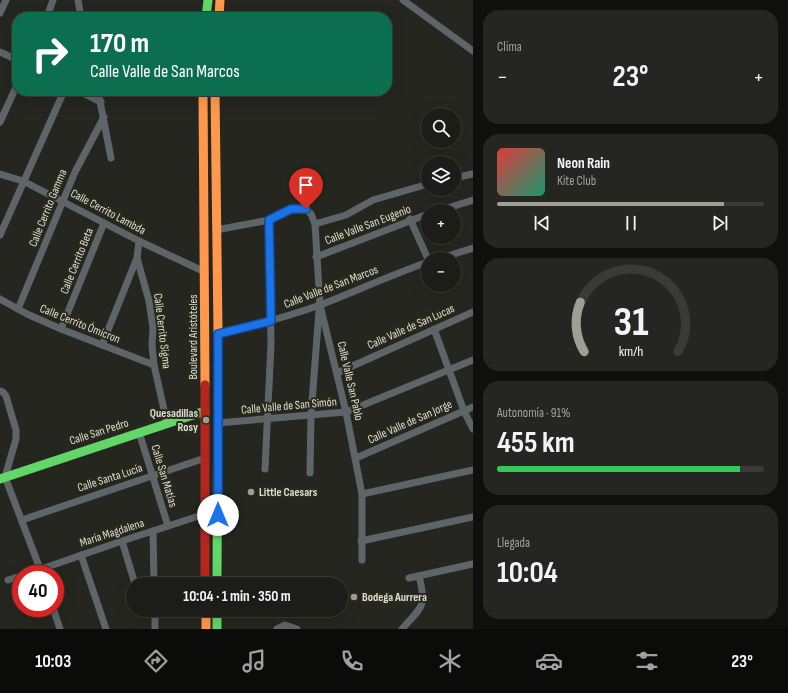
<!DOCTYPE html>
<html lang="es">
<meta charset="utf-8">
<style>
body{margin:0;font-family:"Sofia Sans Condensed",sans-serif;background:#252521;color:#f1f3f6;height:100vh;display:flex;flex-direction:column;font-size:15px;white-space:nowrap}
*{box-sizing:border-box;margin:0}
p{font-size:13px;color:#a0a1a2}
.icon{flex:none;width:22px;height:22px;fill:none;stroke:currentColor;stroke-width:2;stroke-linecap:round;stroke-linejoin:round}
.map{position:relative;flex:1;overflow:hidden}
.drawer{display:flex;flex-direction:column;gap:10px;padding:10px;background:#0f0f0d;width:315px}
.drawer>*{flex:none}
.top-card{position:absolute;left:12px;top:12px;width:380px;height:84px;border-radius:16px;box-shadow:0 4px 16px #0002,0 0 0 1px #3a3a37;background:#0b6e4f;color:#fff;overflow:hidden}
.buttons{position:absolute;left:421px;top:108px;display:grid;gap:8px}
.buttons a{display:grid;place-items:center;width:40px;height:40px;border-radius:50%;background:#1c1c18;box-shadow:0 4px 16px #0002,0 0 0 1px #3a3a37;font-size:20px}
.speed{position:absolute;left:12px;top:565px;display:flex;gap:8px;font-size:20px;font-weight:700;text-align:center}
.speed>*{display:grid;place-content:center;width:52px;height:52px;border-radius:50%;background:#1c1c18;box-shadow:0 4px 16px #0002,0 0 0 1px #3a3a37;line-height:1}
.speed .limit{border:6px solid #d22;background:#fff;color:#111}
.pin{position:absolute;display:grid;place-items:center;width:34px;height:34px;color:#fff;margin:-41px -17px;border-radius:50% 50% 50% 0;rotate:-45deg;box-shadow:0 0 4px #0007}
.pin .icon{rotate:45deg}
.me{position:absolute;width:44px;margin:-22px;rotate:0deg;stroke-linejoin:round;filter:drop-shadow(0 0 3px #0008)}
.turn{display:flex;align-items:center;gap:14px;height:84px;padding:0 12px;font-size:18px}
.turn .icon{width:52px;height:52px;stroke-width:2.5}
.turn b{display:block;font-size:28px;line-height:34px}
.big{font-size:30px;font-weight:700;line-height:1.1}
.drawer .tile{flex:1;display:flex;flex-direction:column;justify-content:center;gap:6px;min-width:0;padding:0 14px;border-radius:16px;background:#252521}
.drawer .dial{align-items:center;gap:0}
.dial svg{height:104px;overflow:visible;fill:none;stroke:#3a3a37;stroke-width:7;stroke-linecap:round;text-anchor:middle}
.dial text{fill:#f1f3f6;stroke:none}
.song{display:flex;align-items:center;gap:12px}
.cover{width:48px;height:48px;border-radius:6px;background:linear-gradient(135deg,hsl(0 70% 55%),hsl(160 70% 35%))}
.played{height:4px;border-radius:2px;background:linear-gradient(90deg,#9d9e96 85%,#3a3a37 85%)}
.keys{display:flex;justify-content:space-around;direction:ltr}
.heat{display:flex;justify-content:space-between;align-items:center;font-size:22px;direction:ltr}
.charge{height:6px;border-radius:3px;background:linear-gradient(90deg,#34c759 91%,#3a3a37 0)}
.trip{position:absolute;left:126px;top:577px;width:222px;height:40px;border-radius:20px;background:#1c1c18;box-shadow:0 4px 16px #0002,0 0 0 1px #3a3a37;font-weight:700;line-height:40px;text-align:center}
.tab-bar{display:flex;height:64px;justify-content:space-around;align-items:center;background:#0b0b0a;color:#a0a1a2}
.tab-bar .icon{width:28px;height:28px}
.tab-bar .active{color:#9d9e96}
.tab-bar b{font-size:18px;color:#f1f3f6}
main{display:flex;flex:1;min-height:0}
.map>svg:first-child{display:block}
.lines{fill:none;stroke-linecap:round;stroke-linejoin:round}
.street{stroke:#5d6569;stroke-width:7}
.fast{stroke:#63d668;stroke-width:9}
.slow{stroke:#ff974d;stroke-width:9}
.jam{stroke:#b3261e;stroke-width:9}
.route-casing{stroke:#114b97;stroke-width:10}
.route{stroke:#1a73e8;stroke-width:7}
.poi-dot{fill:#9d9e96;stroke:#292a1c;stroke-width:1.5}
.labels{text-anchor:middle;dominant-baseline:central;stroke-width:4;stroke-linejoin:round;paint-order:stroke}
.street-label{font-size:12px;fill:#ddded5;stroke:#292a1c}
.poi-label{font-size:12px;font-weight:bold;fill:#ddded5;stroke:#292a1c;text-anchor:start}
</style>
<main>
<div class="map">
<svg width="473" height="629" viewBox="0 0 473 629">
<rect width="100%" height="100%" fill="#262620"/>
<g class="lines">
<g class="street">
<polyline points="78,0 81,17"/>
<polyline points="403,0 473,51"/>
<polyline points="0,13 6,0"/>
<polyline points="47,17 53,0"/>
<polyline points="0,52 17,60"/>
<polyline points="79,91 101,102"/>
<polyline points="98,91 111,158"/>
<polyline points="0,122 17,85"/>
<polyline points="0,174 23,181 139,241 205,272"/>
<polyline points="454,178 473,174"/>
<polyline points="438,211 473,200"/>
<polyline points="410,219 428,259"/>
<polyline points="315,224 346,215 373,200 428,184"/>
<polyline points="216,230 269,220 291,209 306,209 311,214 315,224 320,305 346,412 362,494 362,560"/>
<polyline points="0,235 64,91"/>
<polyline points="139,241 137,258 149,301 153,328 152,345 154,365 167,423"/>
<polyline points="316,257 428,214"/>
<polyline points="438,259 473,248"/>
<polyline points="0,299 27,314 61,329 154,365"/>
<polyline points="18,309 75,172 104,117"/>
<polyline points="61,329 104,223"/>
<polyline points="434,329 464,411 473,429"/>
<path d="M218 334C252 326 287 317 320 305 356 291 391 275 428 262"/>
<polyline points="102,345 137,258"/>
<polyline points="337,373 473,312"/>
<polyline points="0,391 3,392 6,396 16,430 16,439 5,477 42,574"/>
<polyline points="217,423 346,412 473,360"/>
<polyline points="139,432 168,526"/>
<polyline points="356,458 473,407"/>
<polyline points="265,469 271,344 269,220"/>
<polyline points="310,473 311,415 319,311"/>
<polyline points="362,494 473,470"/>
<polyline points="22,520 205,458"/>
<polyline points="153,531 154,584"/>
<polyline points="122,541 135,584"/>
<polyline points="361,541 473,517"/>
<polyline points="81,555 106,629"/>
<polyline points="27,574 122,541 205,514"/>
<polyline points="409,578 473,564"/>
<polyline points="8,580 21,576"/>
<polyline points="53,608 60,629"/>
<polyline points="155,610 155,629"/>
<polyline points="277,629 285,625 297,629"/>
<path d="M402 629C422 606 427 608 419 576"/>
</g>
<g class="fast">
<polyline points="206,17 208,0"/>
<polyline points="0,479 205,411"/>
<polyline points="217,584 218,332"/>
<polyline points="217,610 217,629"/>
</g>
<g class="slow">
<polyline points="219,17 220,0"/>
<polyline points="203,91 205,385"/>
<polyline points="215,91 218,332"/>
<polyline points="206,610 206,629"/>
</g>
<polyline class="jam" points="205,385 205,584"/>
</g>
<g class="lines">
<defs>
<polyline id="route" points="218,515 218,334 271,321 269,220 291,209 306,209"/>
</defs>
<use href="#route" class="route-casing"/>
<use href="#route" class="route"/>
</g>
<g class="poi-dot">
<circle cx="206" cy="420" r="4"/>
<circle cx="251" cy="492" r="4"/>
<circle cx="354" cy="597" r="4"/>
</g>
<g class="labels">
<g class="street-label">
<text transform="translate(48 208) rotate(-68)">Calle Cerrito Gamma</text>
<text transform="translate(108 212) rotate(28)">Calle Cerrito Lambda</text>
<text transform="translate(368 225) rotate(-21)">Calle Valle San Eugenio</text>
<text transform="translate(77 261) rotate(-68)">Calle Cerrito Beta</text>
<text transform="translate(331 287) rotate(-21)">Calle Valle de San Marcos</text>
<text transform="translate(80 324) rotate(22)">Calle Cerrito Ómicron</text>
<text transform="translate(411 327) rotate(-24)">Calle Valle de San Lucas</text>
<text transform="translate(162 331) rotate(83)">Calle Cerrito Sigma</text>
<text transform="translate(193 337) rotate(-90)">Boulevard Aristóteles</text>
<text transform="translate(350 381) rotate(77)">Calle Valle San Pablo</text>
<text transform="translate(289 406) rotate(-5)">Calle Valle de San Simón</text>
<text transform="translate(410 422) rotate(-24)">Calle Valle de San Jorge</text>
<text transform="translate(99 432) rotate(-18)">Calle San Pedro</text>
<text transform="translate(164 476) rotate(73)">Calle San Matías</text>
<text transform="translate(110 478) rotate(-18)">Calle Santa Lucía</text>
<text transform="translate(112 533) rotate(-18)">María Magdalena</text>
</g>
<g class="poi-label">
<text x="198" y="413" text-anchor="end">Quesadillas<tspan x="198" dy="14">Rosy</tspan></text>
<text x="259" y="492">Little Caesars</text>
<text x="362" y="597">Bodega Aurrera</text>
</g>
</g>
</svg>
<div class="buttons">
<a><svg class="icon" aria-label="search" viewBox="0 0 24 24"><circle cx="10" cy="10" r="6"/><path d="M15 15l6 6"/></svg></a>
<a><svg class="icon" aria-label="layers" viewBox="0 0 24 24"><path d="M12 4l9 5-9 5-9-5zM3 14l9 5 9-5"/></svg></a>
<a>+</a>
<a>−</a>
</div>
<div class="speed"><div class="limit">40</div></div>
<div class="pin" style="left:306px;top:209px;background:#d93025"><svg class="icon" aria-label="arrive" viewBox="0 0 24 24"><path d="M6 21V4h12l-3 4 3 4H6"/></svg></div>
<svg class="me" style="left:218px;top:515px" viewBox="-20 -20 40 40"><circle r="19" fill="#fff"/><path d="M0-13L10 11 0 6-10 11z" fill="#1a73e8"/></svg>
<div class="trip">10:04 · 1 min · 350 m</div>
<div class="top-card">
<div class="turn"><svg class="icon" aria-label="right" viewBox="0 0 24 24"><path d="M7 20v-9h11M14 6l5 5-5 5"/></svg><div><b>170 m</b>Calle Valle de San Marcos</div></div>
</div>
</div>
<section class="drawer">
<div class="tile"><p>Clima</p>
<div class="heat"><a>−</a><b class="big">23°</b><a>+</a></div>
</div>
<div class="tile">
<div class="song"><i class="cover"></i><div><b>Neon Rain</b><p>Kite Club</p></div></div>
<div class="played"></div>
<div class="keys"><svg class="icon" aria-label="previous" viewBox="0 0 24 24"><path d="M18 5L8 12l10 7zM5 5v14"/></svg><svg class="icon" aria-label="pause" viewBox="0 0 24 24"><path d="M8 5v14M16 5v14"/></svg><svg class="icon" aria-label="next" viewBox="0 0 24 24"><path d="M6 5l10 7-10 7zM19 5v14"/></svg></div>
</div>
<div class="tile dial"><svg viewBox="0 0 100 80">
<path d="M14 69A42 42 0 1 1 86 69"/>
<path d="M14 69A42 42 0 0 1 11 31" stroke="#9d9e96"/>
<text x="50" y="56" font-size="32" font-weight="700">31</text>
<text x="50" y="72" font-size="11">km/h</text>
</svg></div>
<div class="tile"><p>Autonomía · 91%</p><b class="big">455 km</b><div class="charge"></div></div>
<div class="tile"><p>Llegada</p><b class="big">10:04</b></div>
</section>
</main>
<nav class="tab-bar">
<b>10:03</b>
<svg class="icon active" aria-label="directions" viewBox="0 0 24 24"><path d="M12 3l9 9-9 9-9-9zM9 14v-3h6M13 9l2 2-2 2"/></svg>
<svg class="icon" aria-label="music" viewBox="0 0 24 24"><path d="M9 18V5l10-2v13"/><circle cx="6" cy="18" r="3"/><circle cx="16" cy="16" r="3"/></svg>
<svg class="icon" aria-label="phone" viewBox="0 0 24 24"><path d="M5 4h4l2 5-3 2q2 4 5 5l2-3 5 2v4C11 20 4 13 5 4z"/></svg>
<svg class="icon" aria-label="climate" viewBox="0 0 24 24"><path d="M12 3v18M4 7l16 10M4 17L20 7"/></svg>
<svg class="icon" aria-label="car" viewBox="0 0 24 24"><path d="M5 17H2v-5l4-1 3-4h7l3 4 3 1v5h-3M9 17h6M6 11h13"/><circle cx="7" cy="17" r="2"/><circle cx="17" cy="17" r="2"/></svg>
<svg class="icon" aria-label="filters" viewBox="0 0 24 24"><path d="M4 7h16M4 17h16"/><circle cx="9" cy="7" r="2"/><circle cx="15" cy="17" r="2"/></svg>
<b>23°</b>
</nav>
